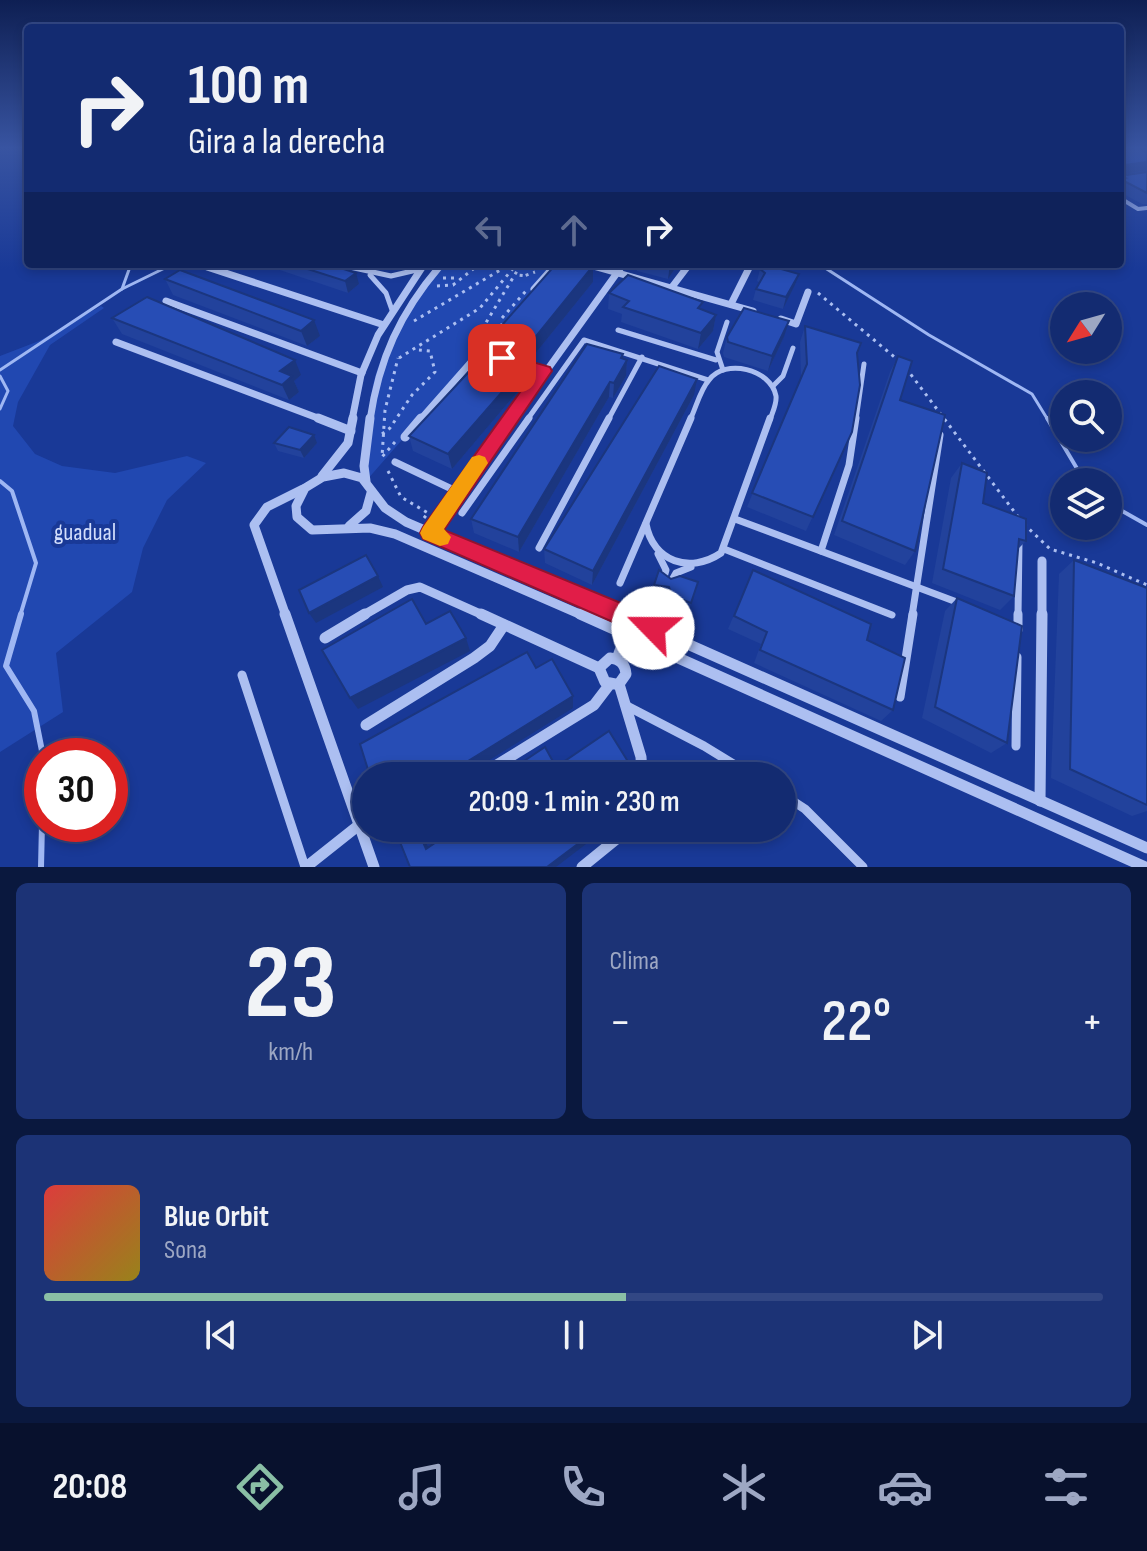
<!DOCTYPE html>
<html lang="es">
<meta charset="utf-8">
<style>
body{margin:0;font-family:"Sofia Sans Condensed",sans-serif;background:#1c3376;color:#f1f3f6;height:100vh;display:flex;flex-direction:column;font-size:30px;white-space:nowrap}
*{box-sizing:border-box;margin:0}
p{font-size:26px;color:#9da7c3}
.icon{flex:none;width:44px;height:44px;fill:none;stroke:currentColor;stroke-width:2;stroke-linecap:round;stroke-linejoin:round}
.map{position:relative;height:867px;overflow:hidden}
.details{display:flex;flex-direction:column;gap:16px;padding:16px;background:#0a183e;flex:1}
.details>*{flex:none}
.hud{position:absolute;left:24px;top:24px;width:1100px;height:244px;border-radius:8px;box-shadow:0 4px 12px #0003,0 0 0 2px #324784;background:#132b71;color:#f1f3f6;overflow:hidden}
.needle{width:52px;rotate:233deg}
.controls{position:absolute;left:1050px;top:292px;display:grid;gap:16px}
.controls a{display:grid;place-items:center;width:72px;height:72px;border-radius:50%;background:#132b71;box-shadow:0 4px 12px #0003,0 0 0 2px #324784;font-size:40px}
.speed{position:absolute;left:24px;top:738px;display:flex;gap:16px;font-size:40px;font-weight:700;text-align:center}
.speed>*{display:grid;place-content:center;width:104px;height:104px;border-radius:50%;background:#132b71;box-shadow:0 4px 12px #0003,0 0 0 2px #324784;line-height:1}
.speed .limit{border:12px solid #d22;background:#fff;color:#111}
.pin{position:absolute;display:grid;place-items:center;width:68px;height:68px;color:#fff;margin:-34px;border-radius:16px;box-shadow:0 4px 12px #0006}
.me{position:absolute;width:88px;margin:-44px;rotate:293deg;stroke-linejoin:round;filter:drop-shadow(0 0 6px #0008)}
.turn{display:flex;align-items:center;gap:28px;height:168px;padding:0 32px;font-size:36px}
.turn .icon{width:104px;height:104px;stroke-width:2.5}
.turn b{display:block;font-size:56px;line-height:68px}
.lanes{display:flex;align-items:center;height:76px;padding:0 32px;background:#0003;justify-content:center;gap:40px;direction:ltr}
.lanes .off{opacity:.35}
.big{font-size:60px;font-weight:600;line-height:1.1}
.details .card{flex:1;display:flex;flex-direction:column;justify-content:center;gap:12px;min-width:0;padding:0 28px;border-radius:12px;background:#1c3376}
.details .dial{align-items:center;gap:0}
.dial b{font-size:104px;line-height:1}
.song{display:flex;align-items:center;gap:24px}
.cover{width:96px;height:96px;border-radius:12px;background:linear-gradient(135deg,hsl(0 70% 55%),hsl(50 70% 35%))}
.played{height:8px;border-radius:4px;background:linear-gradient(90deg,#8abfa5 55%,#324784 55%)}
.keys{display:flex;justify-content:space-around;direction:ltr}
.heat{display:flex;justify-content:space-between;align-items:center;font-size:44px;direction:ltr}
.details .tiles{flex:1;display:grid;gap:16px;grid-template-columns:1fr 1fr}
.card:last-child{grid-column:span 2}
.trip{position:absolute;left:352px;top:762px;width:444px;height:80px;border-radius:40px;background:#132b71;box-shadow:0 4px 12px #0003,0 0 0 2px #324784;font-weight:600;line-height:80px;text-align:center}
.tab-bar{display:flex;height:128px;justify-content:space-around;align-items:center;background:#08112d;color:#9da7c3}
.tab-bar .icon{width:56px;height:56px}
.tab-bar .on{color:#8abfa5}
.tab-bar b{font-size:36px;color:#f1f3f6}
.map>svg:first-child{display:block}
.green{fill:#2148b1}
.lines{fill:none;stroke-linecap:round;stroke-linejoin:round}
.stream-far2{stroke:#9fb7f3;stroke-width:3}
.stream-far1{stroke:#9fb7f3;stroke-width:4}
.stream{stroke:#9fb7f3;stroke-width:6}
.path-far1{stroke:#acbff1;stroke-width:2;stroke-dasharray:3 4;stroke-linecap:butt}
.path{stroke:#acbff1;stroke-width:3;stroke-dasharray:3 5;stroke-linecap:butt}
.lane-far3{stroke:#acbff1;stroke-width:4}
.lane-far2{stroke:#acbff1;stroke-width:5}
.lane-far1{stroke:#acbff1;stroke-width:7}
.lane{stroke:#acbff1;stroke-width:9}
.street-far3{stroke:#acbff1;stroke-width:5}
.street-far2{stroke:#acbff1;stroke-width:7}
.street-far1{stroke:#acbff1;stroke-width:9}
.street{stroke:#acbff1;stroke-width:11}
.wall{fill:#22429c}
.shaded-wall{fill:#1b367f}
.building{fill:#274db5;stroke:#1b367f;stroke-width:2}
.route{fill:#e11d48;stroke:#92132f;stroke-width:2}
.slow{fill:#f59e0b}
.labels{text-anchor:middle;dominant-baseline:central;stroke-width:8;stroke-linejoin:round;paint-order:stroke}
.park-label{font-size:24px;fill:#d3defc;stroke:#193997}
</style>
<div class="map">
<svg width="1147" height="867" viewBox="0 0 1147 867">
<rect width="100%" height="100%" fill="#193997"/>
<g class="green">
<path d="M441 264H556L366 481C368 440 365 391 384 353 399 322 423 293 441 264Z"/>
<polygon points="101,306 104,308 50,345 18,402 13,426 35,454 62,466 115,473 187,456 206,463 167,500 143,548 132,592 56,653 63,712 0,752 0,356 39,341"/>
</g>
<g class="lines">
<g class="stream-far2">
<polyline points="819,264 929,335 1032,394 1048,420"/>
<polyline points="122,289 173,264"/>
<polyline points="0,370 122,289 131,264"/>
<polyline points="0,376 8,391 0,409"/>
</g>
<g class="stream-far1">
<polyline points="1047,418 1085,482"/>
<polyline points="0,481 12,491 36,563 20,616"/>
<polyline points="1108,503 1147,525"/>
</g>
<g class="stream">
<polyline points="21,614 6,666 34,711 43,756"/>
<polyline points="41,867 42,824"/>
</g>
<g class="path-far1">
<polyline points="475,268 479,264"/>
<polyline points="503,268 509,264"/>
<polyline points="513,268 516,264"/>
<polyline points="519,268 521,264"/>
</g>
<g class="path">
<polyline points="522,266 521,277 535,272"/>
<polyline points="443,278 459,278"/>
<polyline points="437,286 453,285 477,266"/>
<polyline points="818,293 898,360"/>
<polyline points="502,318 526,291"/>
<polyline points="414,321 507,266"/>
<polyline points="478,336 520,266"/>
<polyline points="399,358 480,308 515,266"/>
<polyline points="906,368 1019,518"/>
<polyline points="382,434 390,428 412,395 435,372 430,351 419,350"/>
<polyline points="395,442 382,457 385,410 398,358"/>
<polyline points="388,471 401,497 428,513 424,518"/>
<polyline points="1024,524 1050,549 1097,563 1147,585"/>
</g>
<g class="lane-far3">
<polyline points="1120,198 1138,209 1147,208"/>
<polyline points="340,264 351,268"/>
</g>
<g class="lane-far2">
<polyline points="345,266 391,276 421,269"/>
<polyline points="370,275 386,293 392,310"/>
<polyline points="618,330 716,360"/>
<polyline points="723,370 717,352 727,322"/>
<polyline points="773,386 783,376 793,348"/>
<polyline points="527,420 584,340 708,380"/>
<polyline points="608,420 642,357"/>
<path d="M690 420C696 408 700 390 709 380 725 358 771 369 776 396 777 404 772 413 770 420"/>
<polyline points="856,420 864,364"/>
</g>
<g class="lane-far1">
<polyline points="395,462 458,492"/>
<polyline points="462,513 529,418"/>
<polyline points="735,519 962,604"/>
<path d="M646 524C653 562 690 574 721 553L770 418"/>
<polyline points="539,548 609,418"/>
<polyline points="724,549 892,615"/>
<polyline points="821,551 849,465 856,418"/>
<polyline points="658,554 666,570 664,577"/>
<polyline points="672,580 676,573 691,567"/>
<polyline points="620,583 691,418"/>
<polyline points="645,616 656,597"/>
<polyline points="658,616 664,600"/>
<polyline points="912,616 940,435"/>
<polyline points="1018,616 1019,541"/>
</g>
<g class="lane">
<polyline points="641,623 646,614"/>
<polyline points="653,628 658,614"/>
<polyline points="1018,630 1018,614"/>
<polyline points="242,675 305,867"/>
<polyline points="900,697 913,614"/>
<polyline points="627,706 704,746 753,776"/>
<polyline points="1016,746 1017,657"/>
<polyline points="782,794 805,809 863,867"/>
</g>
<g class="street-far3">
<polyline points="588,264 600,268"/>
<polyline points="422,268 424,264"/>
<polyline points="438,268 441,264"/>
<polyline points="620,268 623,264"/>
<polyline points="686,268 689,264"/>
<polyline points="749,268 751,264"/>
</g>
<g class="street-far2">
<polyline points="593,266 753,311"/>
<polyline points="207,267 384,325"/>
<polyline points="672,287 688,266"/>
<polyline points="534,289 550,271"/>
<polyline points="166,301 362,373"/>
<polyline points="731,304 750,266"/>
<polyline points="781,319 796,324 808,292"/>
<polyline points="116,342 323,420"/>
<polyline points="352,420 361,375 378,335 423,266"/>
<path d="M370 420C379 359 400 313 440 266"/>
<polyline points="420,420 502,327"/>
<polyline points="511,420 622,266"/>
</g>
<g class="street-far1">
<polyline points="318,418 351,431"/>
<polyline points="405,437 421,418"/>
<polyline points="322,476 348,443 353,418"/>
<polyline points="366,481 364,466 370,418"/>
<polyline points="349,526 366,511 371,493"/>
<polyline points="430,533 512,418"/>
<polyline points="286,616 254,525 267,507 303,489"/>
<polyline points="362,616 407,590 420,587 485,616"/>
<polyline points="584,616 395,534 370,528 312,530 297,517 296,506 305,488 323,477 344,473 362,478 385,508 406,522 624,616"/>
<polyline points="1042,616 1042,561"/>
</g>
<g class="street">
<polyline points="285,614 374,867"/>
<polyline points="481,614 599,668"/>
<polyline points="580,614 1145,867"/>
<polyline points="620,614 1147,848"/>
<polyline points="325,638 365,614"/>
<polyline points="617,659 625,637"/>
<path d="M599 668 610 658C620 659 625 664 626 674L619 684 641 757 642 776"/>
<polyline points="599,668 605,682 615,684"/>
<polyline points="366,725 474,658 490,646 504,625"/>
<polyline points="479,776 594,705 610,684"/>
<polyline points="1040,801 1042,614"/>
<polyline points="306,867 359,825"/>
<polyline points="582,867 630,828"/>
</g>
</g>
<g class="wall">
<polygon points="1120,147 1147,147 1147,170 1125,174 1127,175 1147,172 1147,204 1142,204 1120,192"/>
<polygon points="262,264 328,264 359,284 348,293"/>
<polygon points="364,264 411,264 408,266 391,270"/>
<polygon points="637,264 678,264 668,279 637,271"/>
<polygon points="781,264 780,269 799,274 795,285 783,309 753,300 756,289 760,283 757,281 760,269"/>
<polygon points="593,266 593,282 530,360 520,357 530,377 452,469 413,451 409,436 497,348 495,333"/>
<polygon points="165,279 320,336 307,346 173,295"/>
<polygon points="609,293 702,310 716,315 713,331 698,349 621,322 622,314 608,309"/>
<polygon points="112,318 301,375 294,381 299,392 289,400 122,334"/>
<polygon points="805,326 857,353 852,432 806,531 747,507 801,377 800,342"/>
<polygon points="727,337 784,337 768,371 724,357 723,353"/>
<polygon points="898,356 900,400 915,551 905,565 834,535 890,372"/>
<polygon points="623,359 627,360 626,376 613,398 609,397 519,552 474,533 471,519"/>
<polygon points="694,395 592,585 545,563 544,549"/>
<polygon points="274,443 317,443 304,458 278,451"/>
<polygon points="962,463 983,503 1026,541 1018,549 1014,596 1000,610 932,583 951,478"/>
<polygon points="1074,560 1147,588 1147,811 1132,816 1051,778 1059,574"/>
<polygon points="753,570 867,640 893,710 881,721 754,663 761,644 728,629"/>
<polygon points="671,579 698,582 689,610 670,602 667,594 652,592 654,585"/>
<polygon points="957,598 1007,743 991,753 922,718 945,611"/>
</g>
<g class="shaded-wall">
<polygon points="1147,162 1147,170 1120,175 1120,173 1125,165"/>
<polygon points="389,264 411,264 408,266 391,270"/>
<polygon points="670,264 678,264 668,279"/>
<polygon points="593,266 593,282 530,360 529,345"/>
<polygon points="356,273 359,284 348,293 345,281"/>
<polygon points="799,274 795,285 783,309 786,297"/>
<polygon points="716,315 713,331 698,349 701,333"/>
<polygon points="314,320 320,336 307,346 301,331"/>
<polygon points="789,321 784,337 768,371 772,356"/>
<polygon points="623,354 622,368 627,360 626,376 613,398 614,383"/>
<polygon points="520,356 522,370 529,361 530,377 452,469 448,454"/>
<polygon points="295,360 301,375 294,381 299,392 289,400 282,385 280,371"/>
<polygon points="697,379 694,395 592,585 593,571"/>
<polygon points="610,382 609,397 519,552 518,537"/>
<polygon points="314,435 317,443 304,458 300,450"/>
<polygon points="378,576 383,587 316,623 309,613"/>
<polygon points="466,638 470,651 358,709 350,698"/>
<polygon points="573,696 573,708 464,776 444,776"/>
<polygon points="627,760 625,769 615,776 604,776"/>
<polygon points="417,828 422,833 432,856 426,849"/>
<polygon points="599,828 607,828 556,867 547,867"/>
</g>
<g class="building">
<polygon points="1120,147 1137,147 1147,153 1147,162 1125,165 1121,170 1127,175 1147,172 1147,193 1120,179 1125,178 1120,176"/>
<polygon points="292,264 328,264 356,273 345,281"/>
<polygon points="556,264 584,264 593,266 529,345 495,333"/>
<polygon points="763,264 780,264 778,268 799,274 786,297 756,289 765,273 760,269"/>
<polygon points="180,270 314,320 301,331 165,279"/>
<polygon points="628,275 703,302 698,308 716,315 701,333 623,307 629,301 609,293"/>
<polygon points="147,297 295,360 280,371 292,376 282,385 112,318"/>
<polygon points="744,308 789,321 772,356 728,342 727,337"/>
<polygon points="805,326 861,343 857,353 860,385 852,432 813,517 752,493 807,364"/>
<polygon points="587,344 623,354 621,358 627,360 614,383 610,382 518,537 471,519"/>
<polygon points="492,347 520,356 519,358 529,361 448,454 409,436"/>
<polygon points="898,356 912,361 900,400 945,415 915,551 842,521"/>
<polygon points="659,366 697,379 593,571 544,549"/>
<polygon points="289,427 314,435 300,450 274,443"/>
<polygon points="962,463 987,473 983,503 1026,519 1026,541 1019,539 1014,596 943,569"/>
<polygon points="366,555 378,576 309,613 299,590"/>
<polygon points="1074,560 1147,588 1147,805 1070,769"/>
<polygon points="659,570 671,579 680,576 698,582 691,603 672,596 669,587 654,585"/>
<polygon points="753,570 871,624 867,640 905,658 893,710 760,650 767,632 734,616"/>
<polygon points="957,598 1022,626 1007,743 935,707"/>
<polygon points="412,599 426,624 450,611 466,638 350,698 322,650"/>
<polygon points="527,652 536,668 552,659 573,696 444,776 370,776 360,744"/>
<polygon points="609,731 627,760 604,776 527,776 521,763 545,747 556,767"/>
<polygon points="412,828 417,828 426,849 457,828 599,828 547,867 410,867 398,837"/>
</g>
<linearGradient id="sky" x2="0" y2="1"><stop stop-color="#0e1f53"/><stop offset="0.55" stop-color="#3854a1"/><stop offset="1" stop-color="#3854a1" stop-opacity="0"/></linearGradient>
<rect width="1147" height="269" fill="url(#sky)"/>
<polygon class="route" points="502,353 550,367 552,371 444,530 662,620 665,628 662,636 653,639 645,636 423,539 420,533 423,527 533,374 497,362 494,358"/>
<polygon class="slow" points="479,455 485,457 488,463 444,529 451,537 448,544 440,546 423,539 420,533 423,527 472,457"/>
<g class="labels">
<g class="park-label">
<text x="85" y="532">guadual</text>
</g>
</g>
</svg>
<div class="controls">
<a><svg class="needle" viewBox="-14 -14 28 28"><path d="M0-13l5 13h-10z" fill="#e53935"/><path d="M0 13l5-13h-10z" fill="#9da7c3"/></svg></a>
<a><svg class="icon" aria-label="search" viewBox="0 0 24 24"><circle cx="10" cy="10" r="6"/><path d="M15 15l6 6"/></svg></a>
<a><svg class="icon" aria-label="layers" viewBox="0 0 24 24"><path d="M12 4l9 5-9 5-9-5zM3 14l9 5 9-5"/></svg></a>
</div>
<div class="speed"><div class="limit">30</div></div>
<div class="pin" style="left:502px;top:358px;background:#d93025"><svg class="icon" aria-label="arrive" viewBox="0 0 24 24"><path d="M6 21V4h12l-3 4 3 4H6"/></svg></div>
<svg class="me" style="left:653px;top:628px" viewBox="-20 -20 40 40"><circle r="19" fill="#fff"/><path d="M0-13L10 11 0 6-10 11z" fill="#e11d48"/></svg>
<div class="trip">20:09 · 1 min · 230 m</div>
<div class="hud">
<div class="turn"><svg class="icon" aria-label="right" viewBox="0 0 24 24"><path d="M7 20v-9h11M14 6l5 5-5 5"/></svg><div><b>100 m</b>Gira a la derecha</div></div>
<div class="lanes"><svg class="icon off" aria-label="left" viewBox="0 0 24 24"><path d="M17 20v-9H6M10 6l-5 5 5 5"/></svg><svg class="icon off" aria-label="ahead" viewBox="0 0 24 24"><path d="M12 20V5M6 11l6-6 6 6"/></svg><svg class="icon" aria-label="right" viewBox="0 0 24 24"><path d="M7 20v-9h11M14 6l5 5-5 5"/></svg></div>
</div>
</div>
<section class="details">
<div class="tiles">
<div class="card dial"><b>23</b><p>km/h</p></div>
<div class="card"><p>Clima</p>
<div class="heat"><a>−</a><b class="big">22°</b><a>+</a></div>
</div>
<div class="card">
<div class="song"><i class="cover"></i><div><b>Blue Orbit</b><p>Sona</p></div></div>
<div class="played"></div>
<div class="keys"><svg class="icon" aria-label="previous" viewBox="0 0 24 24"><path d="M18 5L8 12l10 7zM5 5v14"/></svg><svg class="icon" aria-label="pause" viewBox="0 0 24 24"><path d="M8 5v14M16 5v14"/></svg><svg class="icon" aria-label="next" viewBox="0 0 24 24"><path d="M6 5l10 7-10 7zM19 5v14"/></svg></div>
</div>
</div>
</section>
<nav class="tab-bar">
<b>20:08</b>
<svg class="icon on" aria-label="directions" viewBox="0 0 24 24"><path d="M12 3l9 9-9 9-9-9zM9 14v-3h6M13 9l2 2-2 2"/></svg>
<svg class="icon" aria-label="music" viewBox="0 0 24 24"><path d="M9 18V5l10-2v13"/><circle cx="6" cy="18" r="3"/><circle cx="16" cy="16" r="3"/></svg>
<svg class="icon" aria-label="phone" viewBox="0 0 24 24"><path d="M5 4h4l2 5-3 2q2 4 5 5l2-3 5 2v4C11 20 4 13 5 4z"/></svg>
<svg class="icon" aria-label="climate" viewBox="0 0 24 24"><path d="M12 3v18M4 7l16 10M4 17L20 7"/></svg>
<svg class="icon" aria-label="car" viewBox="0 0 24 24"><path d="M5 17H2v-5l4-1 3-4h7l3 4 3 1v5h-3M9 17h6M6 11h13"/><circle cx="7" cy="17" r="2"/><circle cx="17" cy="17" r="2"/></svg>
<svg class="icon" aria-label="filters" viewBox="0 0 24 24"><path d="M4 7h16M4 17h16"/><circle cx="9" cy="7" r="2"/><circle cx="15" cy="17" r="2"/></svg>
</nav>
